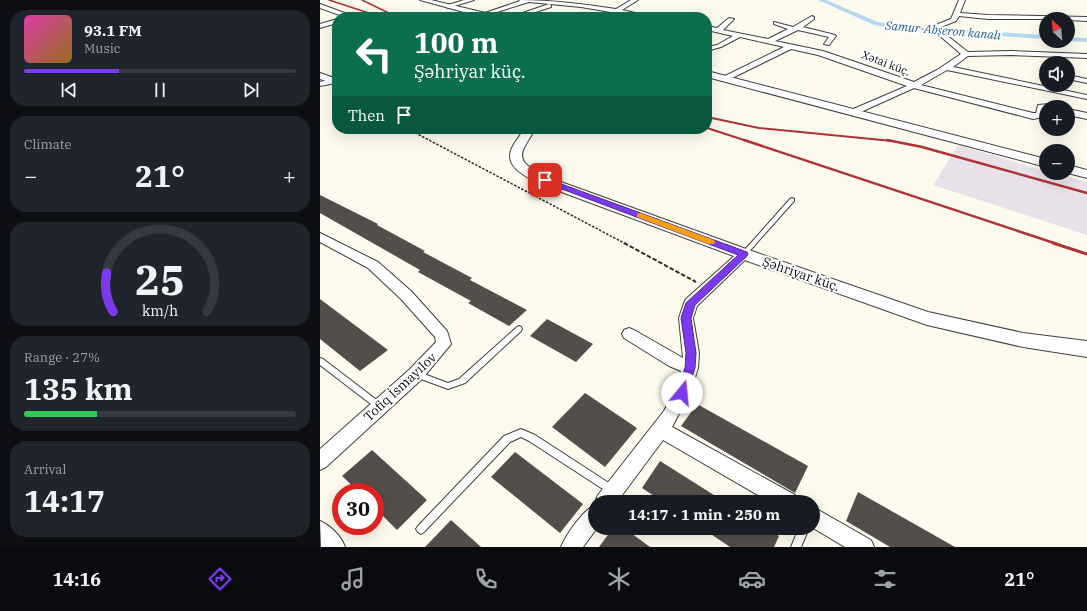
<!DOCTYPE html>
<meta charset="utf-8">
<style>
body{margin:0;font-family:"IBM Plex Serif",serif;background:#20242c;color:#f1f3f6;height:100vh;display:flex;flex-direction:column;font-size:15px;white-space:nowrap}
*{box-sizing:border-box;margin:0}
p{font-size:13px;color:#9ea1a6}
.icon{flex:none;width:22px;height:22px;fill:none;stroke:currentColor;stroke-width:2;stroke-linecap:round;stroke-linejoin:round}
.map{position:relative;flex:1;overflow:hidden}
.drawer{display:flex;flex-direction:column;gap:10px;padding:10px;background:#0d0f14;width:320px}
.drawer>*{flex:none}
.hud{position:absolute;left:12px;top:12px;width:380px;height:122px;border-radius:16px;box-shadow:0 4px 16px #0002;background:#0b6e4f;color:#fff;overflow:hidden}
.needle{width:26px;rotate:334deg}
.fabs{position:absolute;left:719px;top:12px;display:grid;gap:8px}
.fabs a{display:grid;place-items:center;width:36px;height:36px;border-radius:50%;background:#171b24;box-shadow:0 4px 16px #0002;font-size:20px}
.speed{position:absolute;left:12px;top:483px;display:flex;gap:8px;font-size:20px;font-weight:700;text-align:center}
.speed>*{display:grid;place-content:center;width:52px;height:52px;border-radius:50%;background:#171b24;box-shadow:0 4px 16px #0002;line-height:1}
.speed .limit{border:6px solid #d22;background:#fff;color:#111}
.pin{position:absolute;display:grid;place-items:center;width:34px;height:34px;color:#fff;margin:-17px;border-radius:8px;box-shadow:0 2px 6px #0006}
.me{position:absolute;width:44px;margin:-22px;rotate:17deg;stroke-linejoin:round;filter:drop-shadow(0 0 3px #0008)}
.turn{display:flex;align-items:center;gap:14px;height:84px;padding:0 16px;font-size:18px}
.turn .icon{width:52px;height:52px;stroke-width:2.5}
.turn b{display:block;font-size:28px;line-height:34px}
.then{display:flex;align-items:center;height:38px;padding:0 16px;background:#0003;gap:8px;font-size:15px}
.big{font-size:30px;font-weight:800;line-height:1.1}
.drawer .card{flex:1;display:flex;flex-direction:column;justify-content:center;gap:6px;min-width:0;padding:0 14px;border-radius:16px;background:#20242c}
.drawer .dial{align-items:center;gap:0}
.dial svg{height:104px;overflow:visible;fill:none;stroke:#363941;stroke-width:7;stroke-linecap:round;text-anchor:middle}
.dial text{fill:#f1f3f6;stroke:none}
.song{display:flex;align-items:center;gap:12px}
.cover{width:48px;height:48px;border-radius:6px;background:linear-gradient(135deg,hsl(320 70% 55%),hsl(40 70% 35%))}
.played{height:4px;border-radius:2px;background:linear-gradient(90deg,#7c3aed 35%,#363941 35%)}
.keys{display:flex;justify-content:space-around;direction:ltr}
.heat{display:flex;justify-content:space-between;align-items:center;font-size:22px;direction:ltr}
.charge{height:6px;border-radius:3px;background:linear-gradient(90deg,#34c759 27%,#363941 0)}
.trip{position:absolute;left:268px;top:495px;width:232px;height:40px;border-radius:20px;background:#171b24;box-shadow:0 4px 16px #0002;font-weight:800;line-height:40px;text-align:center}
.menu{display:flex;height:64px;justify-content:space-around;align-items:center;background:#090b0e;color:#9ea1a6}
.menu .icon{width:28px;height:28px}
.menu .on{color:#7c3aed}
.menu b{font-size:18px;color:#f1f3f6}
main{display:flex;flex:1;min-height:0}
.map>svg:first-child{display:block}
.industrial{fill:#e9e1ea}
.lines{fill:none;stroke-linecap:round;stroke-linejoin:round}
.canal{fill:#b7d8ef;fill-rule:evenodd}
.building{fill:#534e4a}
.service-casing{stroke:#3f3f3f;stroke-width:2}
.minor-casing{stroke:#3f3f3f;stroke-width:2}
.tertiary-casing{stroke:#3f3f3f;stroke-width:2}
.path-far1{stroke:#2e2e2e;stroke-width:1.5;stroke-dasharray:2.5 1.5;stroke-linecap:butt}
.path{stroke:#2e2e2e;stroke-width:2;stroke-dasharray:4.5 2;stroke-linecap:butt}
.service{fill:#fff;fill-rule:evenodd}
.minor{fill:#fff;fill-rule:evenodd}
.tertiary{fill:#fff;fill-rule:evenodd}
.rail-far3{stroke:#ad3334;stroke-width:1.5}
.rail-far2{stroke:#ad3334;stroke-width:2}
.rail-far1{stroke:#ad3334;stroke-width:2.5}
.rail{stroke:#ad3334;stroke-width:3}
.route{fill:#7c3aed;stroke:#51269a}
.slow{fill:#f59e0b}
.labels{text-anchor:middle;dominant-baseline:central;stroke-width:4;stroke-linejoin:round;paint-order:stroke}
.far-street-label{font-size:11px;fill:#0c0c0c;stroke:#fff}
.far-water-label{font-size:12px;font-style:italic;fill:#235c90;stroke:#fff}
.street-label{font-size:13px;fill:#0c0c0c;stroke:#fff}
</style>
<main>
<section class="drawer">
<div class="card">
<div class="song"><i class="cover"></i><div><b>93.1 FM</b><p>Music</p></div></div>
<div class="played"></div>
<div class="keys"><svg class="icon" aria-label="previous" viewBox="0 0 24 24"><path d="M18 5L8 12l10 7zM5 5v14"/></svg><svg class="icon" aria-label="pause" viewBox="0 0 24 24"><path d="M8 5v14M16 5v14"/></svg><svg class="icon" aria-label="next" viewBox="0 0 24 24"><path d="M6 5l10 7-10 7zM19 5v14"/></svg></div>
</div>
<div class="card"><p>Climate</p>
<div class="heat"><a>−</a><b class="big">21°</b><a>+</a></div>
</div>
<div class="card dial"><svg viewBox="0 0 100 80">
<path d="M14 69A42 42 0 1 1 86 69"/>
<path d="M14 69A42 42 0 0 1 9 39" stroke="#7c3aed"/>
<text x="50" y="56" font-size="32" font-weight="700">25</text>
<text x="50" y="72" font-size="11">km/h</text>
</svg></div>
<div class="card"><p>Range · 27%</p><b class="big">135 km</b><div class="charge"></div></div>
<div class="card"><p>Arrival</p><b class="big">14:17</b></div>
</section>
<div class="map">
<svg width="767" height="547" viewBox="0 0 767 547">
<rect width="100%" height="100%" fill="#fdfbed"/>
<polygon class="industrial" points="638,145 726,171 726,173 734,173 767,182 767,235 613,185"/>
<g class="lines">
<g class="canal">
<polygon points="498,0 506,0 558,22 580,26 726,35 726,39 580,30 554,25"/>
<polygon points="748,37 767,38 767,42 748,41"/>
</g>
</g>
<g class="building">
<polygon points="0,195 58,224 57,225 105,251 103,252 152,278 150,280 207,310 189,326 148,303 151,301 98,272 100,270 0,213"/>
<polygon points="0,299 68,350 40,371 0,339"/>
<polygon points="227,319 273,344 256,362 210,336"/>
<polygon points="265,393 317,428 285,467 232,427"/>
<polygon points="377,404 488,466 475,493 361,426"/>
<polygon points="52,450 107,500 77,530 55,508 55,492 39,492 22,476"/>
<polygon points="195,452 263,504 240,533 171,477"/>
<polygon points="340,461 405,502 343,502 322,488"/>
<polygon points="538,492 635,547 570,547 526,521"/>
<polygon points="131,520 161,547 105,547"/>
<polygon points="293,528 304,528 330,547 279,547"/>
<polygon points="382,528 446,528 459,536 454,547 410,547"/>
</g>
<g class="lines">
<defs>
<g id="service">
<polygon points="472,198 474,199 474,201 426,255 422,255 421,254 422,253 470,199"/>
<polygon points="199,326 201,327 202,329 201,331 145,383 128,389 93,376 92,374 93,372 96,371 128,383 139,379 197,327"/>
<polygon points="0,358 3,359 62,404 63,406 62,408 59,409 56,408 0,365"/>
<polygon points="201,429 215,435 295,487 296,490 295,493 292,494 289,493 209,441 201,437 190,442 104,532 101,534 98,532 96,529 98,526 184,436"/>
<polygon points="479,528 489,528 481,547 471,547"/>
</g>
<g id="minor">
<polygon points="144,0 154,0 128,8 125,6"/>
<path d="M199 0C232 0 263 4 296 9L311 0H318L302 10 333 17H320L261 7 209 2 164 16 159 15 200 1Z"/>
<polygon points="639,0 645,0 640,13 668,15 767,17 767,21 748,20 748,19 668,19 639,16 636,21 621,27 625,34 648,52 691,51 767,54 767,58 691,55 648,56 633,67 767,95 767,99 627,70 601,85 713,113 716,113 718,105 730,104 734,107 726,107 723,117 713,119 594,88 534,115 531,114 530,112 531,110 587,86 498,55 471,49 406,81 402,79 403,77 464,47 420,37 401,47 387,51 387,47 397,45 413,36 387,30 387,26 397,28 409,18 414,19 403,30 448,39 468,29 454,24 454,22 473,27 492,16 494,17 494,19 483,27 515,35 516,36 509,45 504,44 509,37 478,30 455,41 503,51 594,82 617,70 641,54 620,36 615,27 618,24 631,19"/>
<polygon points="0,4 33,16 34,17 25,17 0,8"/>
<polygon points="229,4 231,5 231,7 200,17 191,17"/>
<polygon points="17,19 17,23 0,28 0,24"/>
<polygon points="14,75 17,75 16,83 0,86 0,82 10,79"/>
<polygon points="748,75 767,79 767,83 748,79"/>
<polygon points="748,109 767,113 767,119 748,115"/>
<polygon points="0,233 58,262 91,291 127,331 131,344 102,379 6,467 0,470 0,449 90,369 116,342 115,337 81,299 48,268 0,242"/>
<polygon points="424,250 428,251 430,254 428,257 377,306 373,318 379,353 378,368 370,393 352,427 475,495 478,502 450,502 343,440 297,502 275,502 278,495 344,411 354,391 361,371 349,366 304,338 302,334 304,330 309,328 314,330 363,358 359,318 364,303 366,299 420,251"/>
<path d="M275 505V528H277L263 547H241C246 535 263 510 275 505Z"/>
<polygon points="493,507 551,540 554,547 525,547 493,528"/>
<path d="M0 521C11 526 21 536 25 547H1Z"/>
</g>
<g id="tertiary">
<polygon points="100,0 111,0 174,15 175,17 162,17"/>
<polygon points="387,71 726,159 726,167 387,77"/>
<polygon points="0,73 17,79 17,85 0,79"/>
<path d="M203 129H215C212 135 208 140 205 146 194 164 216 171 230 178L429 250 608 312 703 333 767 341V357L703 347 607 325 419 258 220 184C207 177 183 167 192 148 195 141 201 136 203 129Z"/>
<polygon points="748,165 767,170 767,178 748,173"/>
</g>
</defs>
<use href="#service" class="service-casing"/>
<use href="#minor" class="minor-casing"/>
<use href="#tertiary" class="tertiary-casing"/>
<polyline class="path-far1" points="88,129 306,244"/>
<polyline class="path" points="304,243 376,282"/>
<use href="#service" class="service"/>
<use href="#minor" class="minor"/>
<use href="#tertiary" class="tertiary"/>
<g class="rail-far3">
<polyline points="9,0 61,17"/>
<polyline points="42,0 77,17"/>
</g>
<g class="rail-far2">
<polyline points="387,117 439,128 572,141"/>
<polyline points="387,128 427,141"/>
</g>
<g class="rail-far1">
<polyline points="424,140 737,244"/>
<polyline points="567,140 602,147 767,193"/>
</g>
<polyline class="rail" points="733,243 767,254"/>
</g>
<polygon class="route" points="225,178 427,252 428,254 427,256 375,305 371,318 376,353 375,368 366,396 362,398 358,396 357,393 365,368 366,353 361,318 366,303 418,255 223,182 222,180"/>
<polygon class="slow" points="320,213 394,240 395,242 394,244 388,244 317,217 317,214"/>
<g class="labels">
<g class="far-street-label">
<text transform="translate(566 63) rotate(21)">Xətai küç.</text>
</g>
<g class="far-water-label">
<text transform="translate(623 30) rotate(5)">Samur-Abşeron kanalı</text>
</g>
<g class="street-label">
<text transform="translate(481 274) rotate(19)">Şəhriyar küç.</text>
<text transform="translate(80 387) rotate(-43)">Tofiq İsmayılov</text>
</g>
</g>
</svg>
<div class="fabs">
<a><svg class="needle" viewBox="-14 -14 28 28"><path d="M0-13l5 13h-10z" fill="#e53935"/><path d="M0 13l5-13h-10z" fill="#9ea1a6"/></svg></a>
<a><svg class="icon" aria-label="sound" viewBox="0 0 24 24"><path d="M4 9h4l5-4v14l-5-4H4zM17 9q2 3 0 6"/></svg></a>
<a>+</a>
<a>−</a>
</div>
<div class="speed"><div class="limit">30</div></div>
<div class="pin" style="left:225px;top:180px;background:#d93025"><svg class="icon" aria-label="arrive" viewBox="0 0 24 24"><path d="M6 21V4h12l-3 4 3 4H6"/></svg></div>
<svg class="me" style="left:362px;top:393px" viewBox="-20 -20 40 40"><circle r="19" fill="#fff"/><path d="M0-13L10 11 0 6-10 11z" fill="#7c3aed"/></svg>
<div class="trip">14:17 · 1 min · 250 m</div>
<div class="hud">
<div class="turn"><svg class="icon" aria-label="left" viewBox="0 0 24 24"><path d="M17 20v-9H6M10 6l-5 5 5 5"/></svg><div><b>100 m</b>Şəhriyar küç.</div></div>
<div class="then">Then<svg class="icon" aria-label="arrive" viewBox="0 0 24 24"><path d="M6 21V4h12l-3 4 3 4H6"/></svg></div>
</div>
</div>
</main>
<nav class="menu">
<b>14:16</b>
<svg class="icon on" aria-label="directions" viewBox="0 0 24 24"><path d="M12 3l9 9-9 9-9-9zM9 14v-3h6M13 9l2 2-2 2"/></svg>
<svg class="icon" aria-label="music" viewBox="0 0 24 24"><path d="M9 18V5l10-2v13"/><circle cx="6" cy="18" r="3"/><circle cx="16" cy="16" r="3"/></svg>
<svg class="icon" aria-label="phone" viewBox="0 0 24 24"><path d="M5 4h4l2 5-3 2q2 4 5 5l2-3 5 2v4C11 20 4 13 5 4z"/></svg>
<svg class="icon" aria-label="climate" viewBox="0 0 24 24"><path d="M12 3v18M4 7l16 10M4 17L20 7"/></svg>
<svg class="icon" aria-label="car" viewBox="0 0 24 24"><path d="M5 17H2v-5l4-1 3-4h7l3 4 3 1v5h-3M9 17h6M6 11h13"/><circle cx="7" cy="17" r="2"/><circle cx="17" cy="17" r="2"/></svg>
<svg class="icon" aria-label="filters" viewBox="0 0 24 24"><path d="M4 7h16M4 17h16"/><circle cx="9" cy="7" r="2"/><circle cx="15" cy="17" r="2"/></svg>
<b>21°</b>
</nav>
